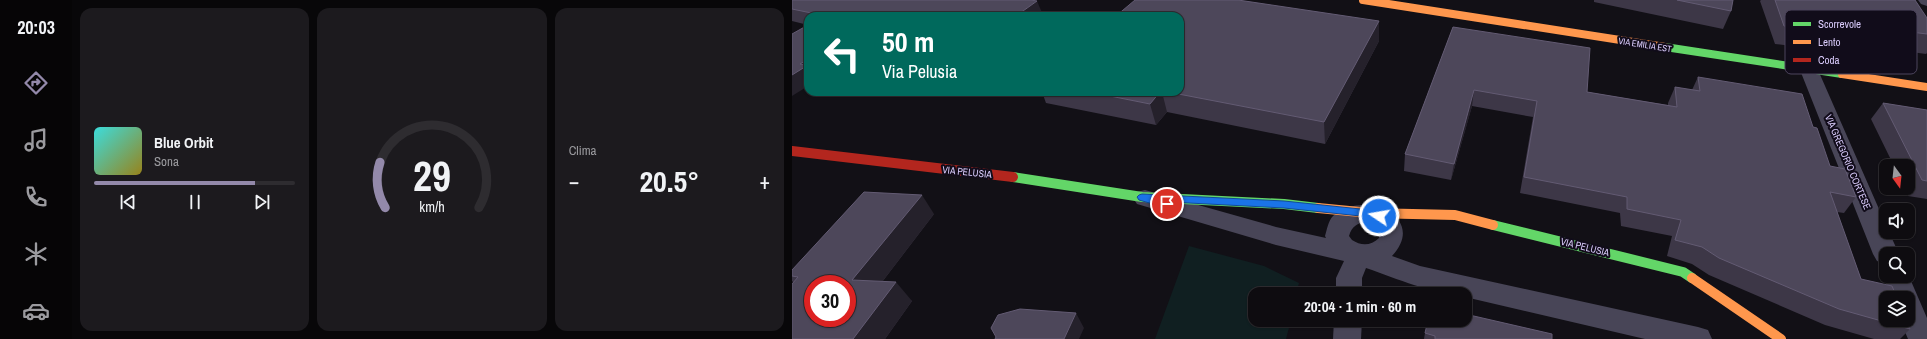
<!DOCTYPE html>
<html lang="it">
<meta charset="utf-8">
<style>
body{margin:0;font-family:"Archivo Narrow",sans-serif;background:#1c1a1e;color:#f1f3f6;height:100vh;display:flex;flex-direction:column;font-size:15px;white-space:nowrap}
*{box-sizing:border-box;margin:0}
p{font-size:13px;color:#9b9b9f}
.icon{flex:none;width:22px;height:22px;fill:none;stroke:currentColor;stroke-width:2;stroke-linecap:round;stroke-linejoin:round}
.map{position:relative;flex:1;overflow:hidden}
.sheet{display:flex;flex-direction:column;gap:8px;padding:8px;background:#080709;width:720px}
.sheet>*{flex:none}
.guide{position:absolute;left:12px;top:12px;width:380px;height:84px;border-radius:12px;box-shadow:0 1px 3px #0004,0 0 0 1px #2e2c30;background:#00695c;color:#fff;overflow:hidden}
.needle{width:26px;rotate:165deg}
.fabs{position:absolute;left:1087px;top:159px;display:grid;gap:8px}
.fabs a{display:grid;place-items:center;width:36px;height:36px;border-radius:8px;background:#0e0c10;box-shadow:0 1px 3px #0004,0 0 0 1px #2e2c30;font-size:20px}
.speed{position:absolute;left:12px;top:275px;display:flex;gap:8px;font-size:20px;font-weight:700;text-align:center}
.speed>*{display:grid;place-content:center;width:52px;height:52px;border-radius:50%;background:#0e0c10;box-shadow:0 1px 3px #0004,0 0 0 1px #2e2c30;line-height:1}
.speed .limit{border:6px solid #d22;background:#fff;color:#111}
.pin{position:absolute;display:grid;place-items:center;width:34px;height:34px;color:#fff;margin:-17px;border:2px solid #fff;border-radius:50%;box-shadow:0 1px 4px #0007}
.me{position:absolute;width:44px;margin:-22px;rotate:282deg;stroke-linejoin:round;filter:drop-shadow(0 0 3px #0008)}
.turn{display:flex;align-items:center;gap:14px;height:84px;padding:0 12px;font-size:18px}
.turn .icon{width:52px;height:52px;stroke-width:2.5}
.turn b{display:block;font-size:28px;line-height:34px}
.big{font-size:30px;font-weight:700;line-height:1.1}
.sheet .card{flex:1;display:flex;flex-direction:column;justify-content:center;gap:6px;min-width:0;padding:0 14px;border-radius:12px;background:#1c1a1e}
.sheet .dial{align-items:center;gap:0}
.dial svg{height:104px;overflow:visible;fill:none;stroke:#2e2c30;stroke-width:7;stroke-linecap:round;text-anchor:middle}
.dial text{fill:#f1f3f6;stroke:none}
.song{display:flex;align-items:center;gap:12px}
.cover{width:48px;height:48px;border-radius:6px;background:linear-gradient(135deg,hsl(180 70% 55%),hsl(50 70% 35%))}
.played{height:4px;border-radius:2px;background:linear-gradient(90deg,#9389aa 80%,#2e2c30 80%)}
.keys{display:flex;justify-content:space-around;direction:ltr}
.heat{display:flex;justify-content:space-between;align-items:center;font-size:22px;direction:ltr}
.sheet .tiles{flex:1;display:grid;gap:8px;grid-template-columns:repeat(3,1fr)}
.trip{position:absolute;left:456px;top:287px;width:224px;height:40px;border-radius:12px;background:#0e0c10;box-shadow:0 1px 3px #0004,0 0 0 1px #2e2c30;font-weight:700;line-height:40px;text-align:center}
main{display:flex;flex:1;min-height:0}
.tabs{display:flex;flex-direction:column;width:72px;justify-content:space-around;align-items:center;background:#060506;color:#9b9b9f}
.tabs .icon{width:28px;height:28px}
.tabs .on{color:#9389aa}
.tabs b{font-size:18px;color:#f1f3f6}
.map>svg:first-child{display:block}
.green{fill:#101f21}
.lines{fill:none;stroke-linecap:round;stroke-linejoin:round}
.street{fill:#484557;fill-rule:evenodd}
.fast-far1{stroke:#63d668;stroke-width:8}
.fast{stroke:#63d668;stroke-width:10}
.slow-far1{stroke:#ff974d;stroke-width:8}
.slow{stroke:#ff974d;stroke-width:10}
.jam{stroke:#b3261e;stroke-width:10}
.wall{fill:#3d3747}
.shaded-wall{fill:#25212b}
.building{fill:#4d475a;stroke:#635b73;fill-rule:evenodd}
.route{fill:#1a73e8;stroke:#114b97}
.labels{text-anchor:middle;dominant-baseline:central;stroke-width:4;stroke-linejoin:round;paint-order:stroke}
.far-street-label{font-size:9px;fill:#d8cafa;stroke:#110c1a}
.street-label{font-size:10px;fill:#d8cafa;stroke:#110c1a}
.key{fill:#110c1a;stroke:#4d455d;stroke-width:1}
.key-label{font-size:11px;fill:#d8cafa}
</style>
<main>
<nav class="tabs">
<b>20:03</b>
<svg class="icon on" aria-label="directions" viewBox="0 0 24 24"><path d="M12 3l9 9-9 9-9-9zM9 14v-3h6M13 9l2 2-2 2"/></svg>
<svg class="icon" aria-label="music" viewBox="0 0 24 24"><path d="M9 18V5l10-2v13"/><circle cx="6" cy="18" r="3"/><circle cx="16" cy="16" r="3"/></svg>
<svg class="icon" aria-label="phone" viewBox="0 0 24 24"><path d="M5 4h4l2 5-3 2q2 4 5 5l2-3 5 2v4C11 20 4 13 5 4z"/></svg>
<svg class="icon" aria-label="climate" viewBox="0 0 24 24"><path d="M12 3v18M4 7l16 10M4 17L20 7"/></svg>
<svg class="icon" aria-label="car" viewBox="0 0 24 24"><path d="M5 17H2v-5l4-1 3-4h7l3 4 3 1v5h-3M9 17h6M6 11h13"/><circle cx="7" cy="17" r="2"/><circle cx="17" cy="17" r="2"/></svg>
</nav>
<section class="sheet">
<div class="tiles">
<div class="card">
<div class="song"><i class="cover"></i><div><b>Blue Orbit</b><p>Sona</p></div></div>
<div class="played"></div>
<div class="keys"><svg class="icon" aria-label="previous" viewBox="0 0 24 24"><path d="M18 5L8 12l10 7zM5 5v14"/></svg><svg class="icon" aria-label="pause" viewBox="0 0 24 24"><path d="M8 5v14M16 5v14"/></svg><svg class="icon" aria-label="next" viewBox="0 0 24 24"><path d="M6 5l10 7-10 7zM19 5v14"/></svg></div>
</div>
<div class="card dial"><svg viewBox="0 0 100 80">
<path d="M14 69A42 42 0 1 1 86 69"/>
<path d="M14 69A42 42 0 0 1 10 34" stroke="#9389aa"/>
<text x="50" y="56" font-size="32" font-weight="700">29</text>
<text x="50" y="72" font-size="11">km/h</text>
</svg></div>
<div class="card"><p>Clima</p>
<div class="heat"><a>−</a><b class="big">20.5°</b><a>+</a></div>
</div>
</div>
</section>
<div class="map">
<svg width="1135" height="339" viewBox="0 0 1135 339">
<rect width="100%" height="100%" fill="#121016"/>
<polygon class="green" points="397,246 472,266 507,283 504,294 463,294 463,320 499,320 494,339 363,339"/>
<g class="lines">
<g class="street">
<polygon points="1126,0 1135,0 1135,6 1129,4"/>
<polygon points="1017,65 1023,66 1026,70 1094,225 1094,232 1097,232 1107,254 1094,254 1094,264 1085,261 1081,254 1008,70 1011,66"/>
<path d="M353 190 484 227 534 238 533 236C535 230 536 221 541 216 570 189 637 216 600 256L628 266 906 327 916 330 920 339H853L673 297V294C639 294 606 279 574 268L570 278V294H544V278L552 261 484 245 345 204 341 198 345 192ZM575 222 587 230V238C579 246 569 246 560 240L557 236C560 226 565 223 575 222Z"/>
<polygon points="1094,270 1094,276 1116,276 1116,274 1135,318 1135,339 1116,339 1108,320 1116,320 1116,298 1100,298 1091,276"/>
<polygon points="542,320 570,320 569,339 541,339"/>
</g>
<polyline class="fast-far1" points="873,47 1050,74"/>
<g class="fast">
<polyline points="221,177 350,197 492,204 526,208"/>
<polyline points="701,225 891,272 900,278"/>
</g>
<g class="slow-far1">
<polyline points="571,0 873,47"/>
<polyline points="1050,74 1135,87"/>
</g>
<g class="slow">
<polyline points="526,208 578,213 663,215 701,225"/>
<polyline points="900,278 989,339"/>
</g>
<polyline class="jam" points="0,151 221,177"/>
</g>
<g class="wall">
<polygon points="0,0 251,15 249,16 16,16 16,25 0,21"/>
<polygon points="802,0 941,0 939,11 931,29 802,2"/>
<polygon points="969,0 1123,0 1135,18 1135,53 1134,54 1046,42 1040,51 983,44 968,1"/>
<polygon points="587,21 587,41 533,144 375,112 364,125 254,103 250,92 388,92"/>
<polygon points="661,27 795,92 876,105 876,103 883,87 900,90 906,77 1021,127 1038,166 1064,197 1052,213 1045,212 1069,279 1118,329 1108,339 1082,339 1033,325 917,275 900,264 875,256 880,236 829,226 828,213 728,193 741,117 680,106 659,180 612,171 613,154"/>
<polygon points="1091,103 1135,110 1135,199 1116,196 1112,188 1116,188 1116,166 1102,166 1079,119"/>
<polygon points="142,214 90,282 120,301 93,339 0,339 1,282 0,281 0,270"/>
<polygon points="633,333 760,339 632,339"/>
</g>
<g class="shaded-wall">
<polygon points="245,1 251,15 249,16 224,16"/>
<polygon points="98,12 101,16 91,16"/>
<polygon points="587,21 587,41 533,144 532,122"/>
<polygon points="16,59 16,86 0,96 0,75 8,64"/>
<polygon points="682,90 680,106 659,180 662,164"/>
<polygon points="368,92 370,92 375,112 364,125 358,104"/>
<polygon points="130,195 142,214 77,299 60,280"/>
<polygon points="104,282 120,301 93,339 61,339"/>
<polygon points="284,313 292,328 287,339 272,339"/>
</g>
<g class="building">
<polygon points="0,0 239,0 245,1 224,16 123,16 98,12 91,16 34,16 0,9"/>
<polygon points="343,0 446,0 587,21 532,122 376,92 388,92 388,16 324,16"/>
<polygon points="885,0 941,0 939,11"/>
<polygon points="983,0 1123,0 1135,18 1135,34 1046,23 1051,33 992,26"/>
<polygon points="16,25 16,59 8,64 16,65 0,75 0,34"/>
<polygon points="661,27 798,48 795,92 885,107 883,87 908,91 906,77 1010,94 1021,127 1025,128 1038,166 1053,169 1064,197 1038,192 1069,279 1100,286 1105,298 1094,298 1094,320 1114,320 1118,329 1047,309 927,258 910,247 883,240 889,220 835,209 835,197 732,177 745,101 682,90 662,164 613,154"/>
<polygon points="298,92 368,92 358,104"/>
<polygon points="1091,103 1135,110 1135,181 1130,180"/>
<path d="M72 192 130 195 60 280 104 282 61 339H0V284L6 277 0 276V270ZM21 284H55V318H21Z"/>
<polygon points="228,309 284,313 272,339 203,339 204,337 199,328 206,315"/>
<polygon points="673,314 760,334 760,339 643,339 643,336 633,333 636,320 673,320"/>
</g>
<polygon class="route" points="350,194 492,201 578,210 591,214 592,216 587,220 578,217 492,208 378,202 380,204 378,207 375,208 347,200 345,197 347,195"/>
<g class="labels">
<g class="far-street-label">
<text transform="translate(853 45) rotate(9)">VIA EMILIA EST</text>
</g>
<g class="street-label">
<text transform="translate(1056 162) rotate(67)">VIA GREGORIO CORTESE</text>
<text transform="translate(175 172) rotate(6)">VIA PELUSIA</text>
<text transform="translate(793 247) rotate(14)">VIA PELUSIA</text>
</g>
</g>
<rect x="993" y="10" width="132" height="64" rx="6" class="key"/>
<rect x="1001" y="22" width="18" height="4" fill="#63d668"/>
<rect x="1001" y="40" width="18" height="4" fill="#ff974d"/>
<rect x="1001" y="58" width="18" height="4" fill="#b3261e"/>
<g class="key-label">
<text x="1026" y="28">Scorrevole</text>
<text x="1026" y="46">Lento</text>
<text x="1026" y="64">Coda</text>
</g>
</svg>
<div class="fabs">
<a><svg class="needle" viewBox="-14 -14 28 28"><path d="M0-13l5 13h-10z" fill="#e53935"/><path d="M0 13l5-13h-10z" fill="#9b9b9f"/></svg></a>
<a><svg class="icon" aria-label="sound" viewBox="0 0 24 24"><path d="M4 9h4l5-4v14l-5-4H4zM17 9q2 3 0 6"/></svg></a>
<a><svg class="icon" aria-label="search" viewBox="0 0 24 24"><circle cx="10" cy="10" r="6"/><path d="M15 15l6 6"/></svg></a>
<a><svg class="icon" aria-label="layers" viewBox="0 0 24 24"><path d="M12 4l9 5-9 5-9-5zM3 14l9 5 9-5"/></svg></a>
</div>
<div class="speed"><div class="limit">30</div></div>
<div class="pin" style="left:375px;top:204px;background:#d93025"><svg class="icon" aria-label="arrive" viewBox="0 0 24 24"><path d="M6 21V4h12l-3 4 3 4H6"/></svg></div>
<svg class="me" style="left:587px;top:216px" viewBox="-20 -20 40 40"><circle r="17" fill="#1a73e8" stroke="#fff" stroke-width="3"/><path d="M0-11L8 9 0 5-8 9z" fill="#fff"/></svg>
<div class="trip">20:04 · 1 min · 60 m</div>
<div class="guide">
<div class="turn"><svg class="icon" aria-label="left" viewBox="0 0 24 24"><path d="M17 20v-9H6M10 6l-5 5 5 5"/></svg><div><b>50 m</b>Via Pelusia</div></div>
</div>
</div>
</main>
